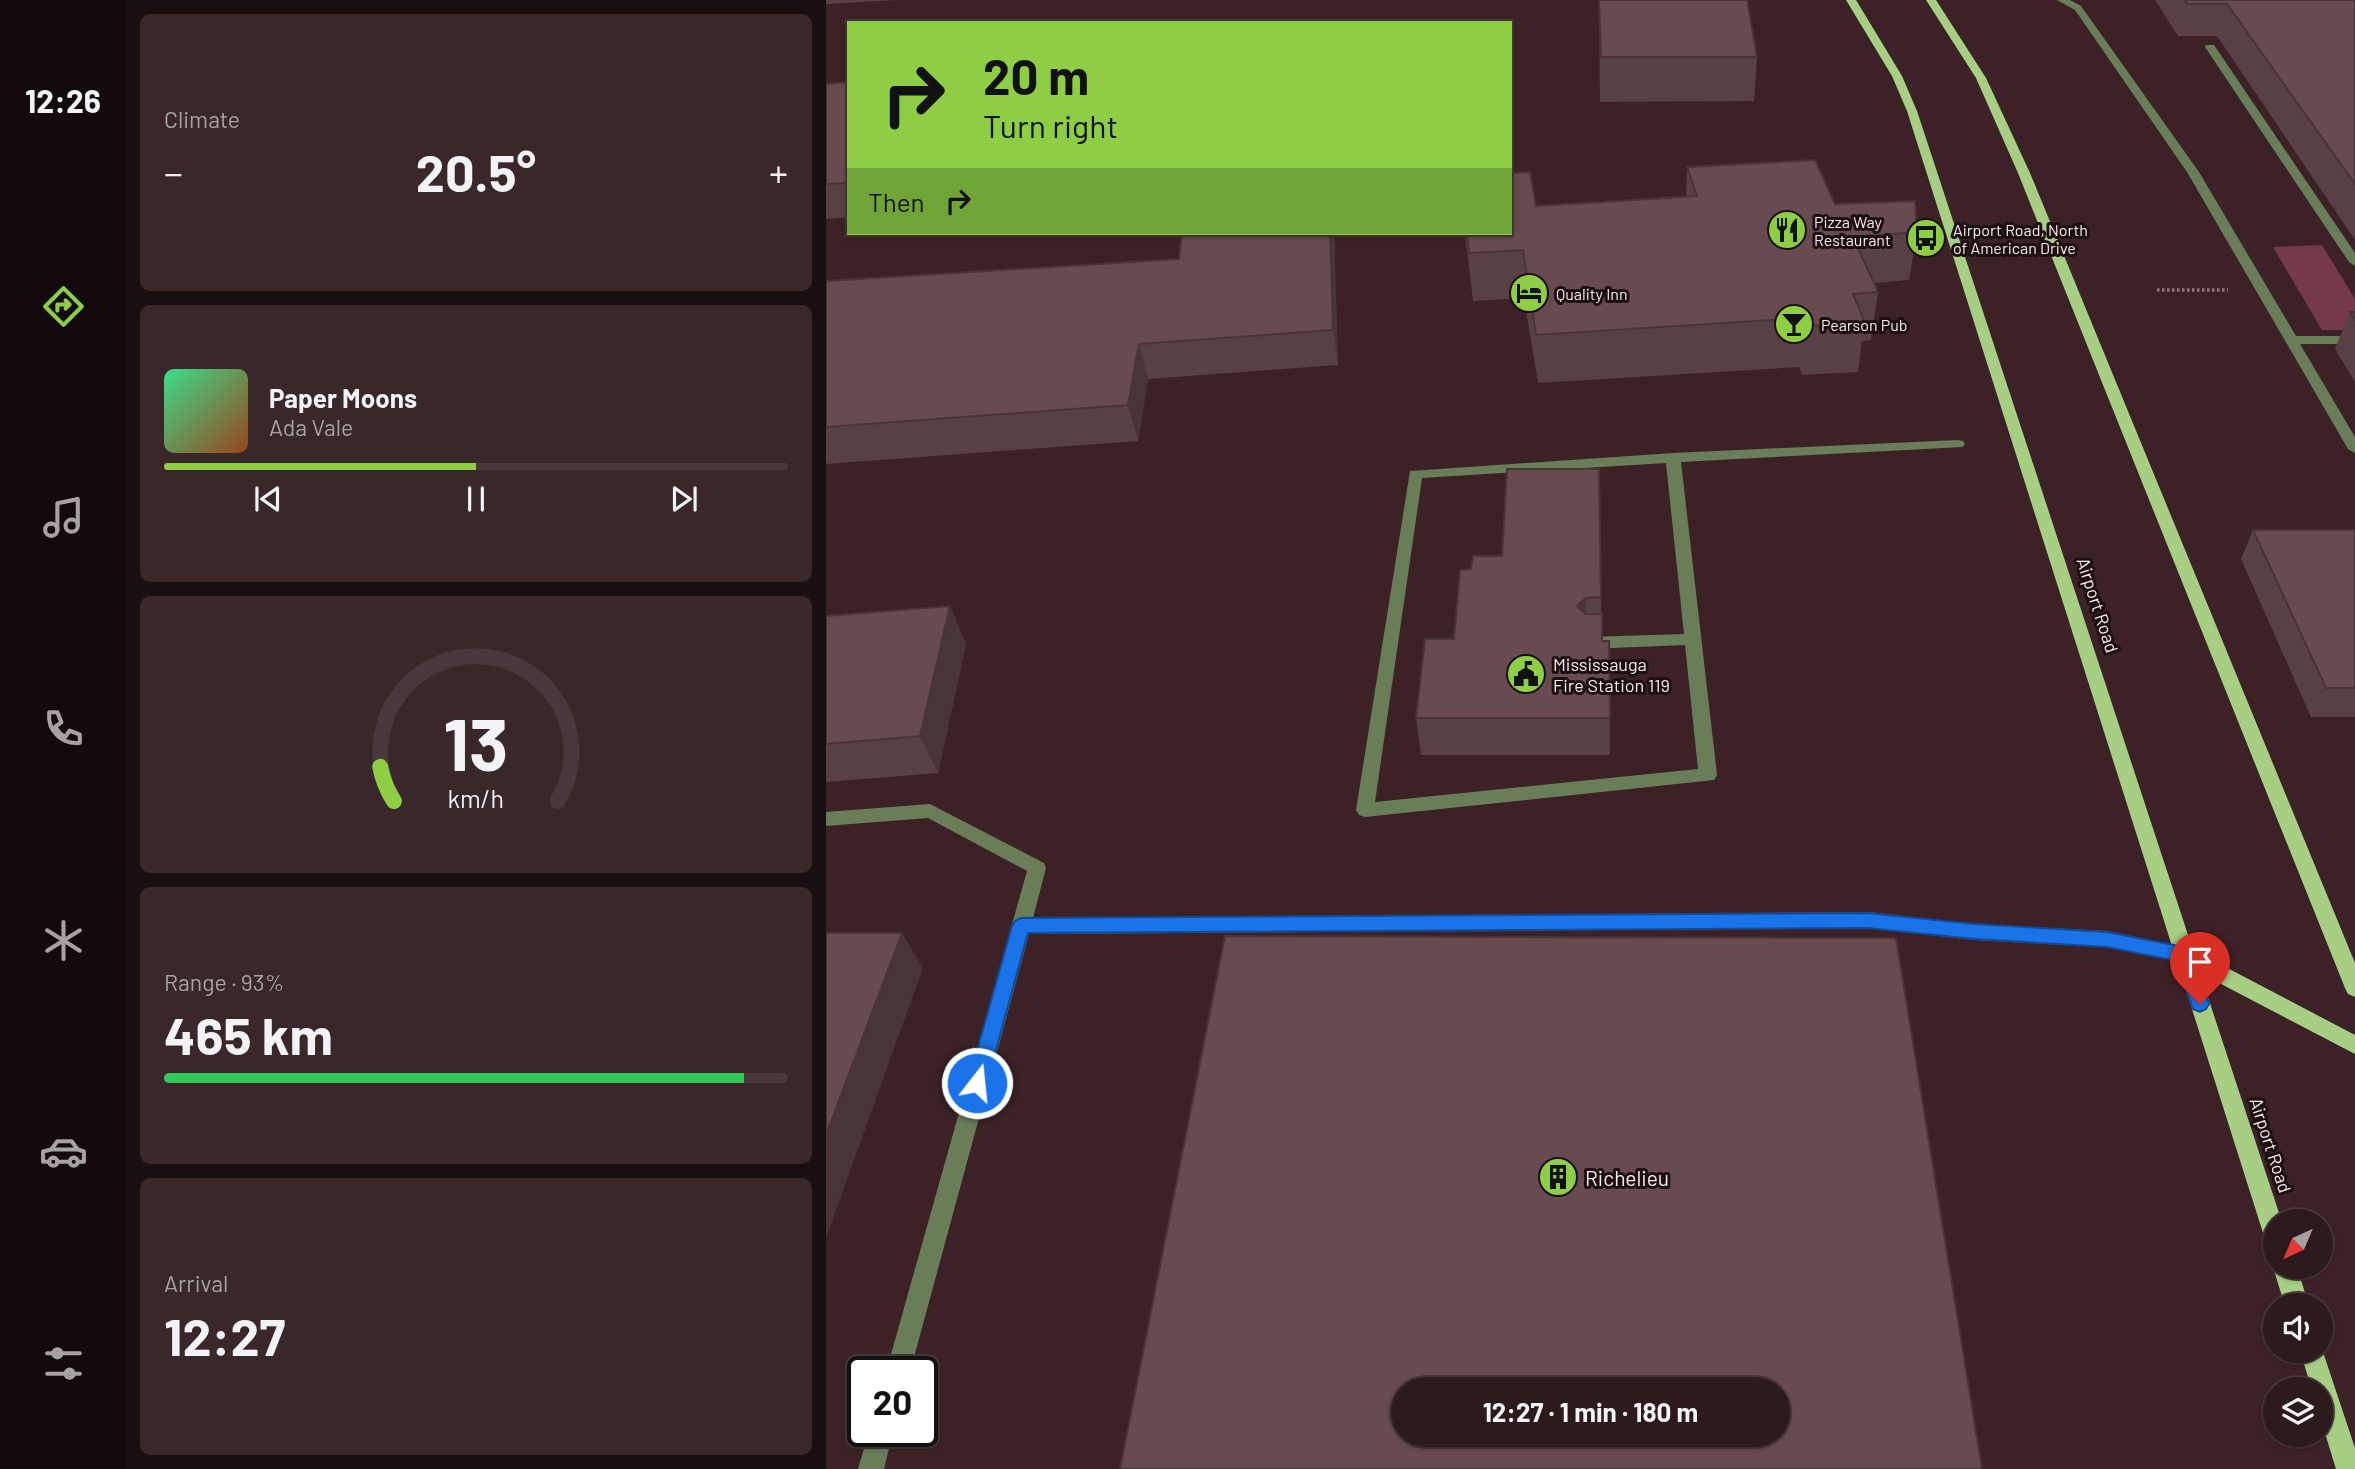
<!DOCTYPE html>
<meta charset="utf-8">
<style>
body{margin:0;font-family:Barlow,sans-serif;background:#39272a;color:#f1f3f6;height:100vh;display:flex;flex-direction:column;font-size:26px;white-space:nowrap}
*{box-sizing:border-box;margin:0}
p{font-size:23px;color:#a7a1a4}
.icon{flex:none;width:38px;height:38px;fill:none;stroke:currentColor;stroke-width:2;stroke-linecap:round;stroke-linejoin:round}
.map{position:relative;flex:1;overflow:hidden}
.panel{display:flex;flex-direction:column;gap:14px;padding:14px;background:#190e10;width:700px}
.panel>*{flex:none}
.hud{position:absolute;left:21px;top:21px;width:665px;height:214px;border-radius:0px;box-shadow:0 2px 5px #0004,0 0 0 2px #48383b;background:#8dce44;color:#111;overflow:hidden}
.needle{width:46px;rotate:224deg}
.tools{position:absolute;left:1437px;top:1209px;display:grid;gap:14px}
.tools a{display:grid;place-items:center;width:70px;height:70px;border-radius:50%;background:#2d1a1d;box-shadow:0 2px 5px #0004,0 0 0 2px #48383b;font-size:35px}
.speed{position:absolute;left:21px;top:1356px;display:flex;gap:14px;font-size:35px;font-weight:700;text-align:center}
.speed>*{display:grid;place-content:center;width:91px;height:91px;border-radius:50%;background:#2d1a1d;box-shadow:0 2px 5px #0004,0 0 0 2px #48383b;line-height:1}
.speed .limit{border:4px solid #111;border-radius:10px;background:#fff;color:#111}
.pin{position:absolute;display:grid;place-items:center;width:60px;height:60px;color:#fff;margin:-72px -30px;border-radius:50% 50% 50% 0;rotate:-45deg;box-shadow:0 0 7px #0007}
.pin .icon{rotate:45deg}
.me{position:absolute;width:77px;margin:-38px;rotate:16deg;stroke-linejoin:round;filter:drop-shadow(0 0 5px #0008)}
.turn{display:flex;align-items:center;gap:24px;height:147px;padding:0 21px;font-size:32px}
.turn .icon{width:91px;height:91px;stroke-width:2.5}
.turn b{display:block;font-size:49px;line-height:60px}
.then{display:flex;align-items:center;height:66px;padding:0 21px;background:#0003;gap:14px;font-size:26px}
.big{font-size:52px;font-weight:700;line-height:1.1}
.panel .card{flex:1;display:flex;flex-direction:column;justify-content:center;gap:10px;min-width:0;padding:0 24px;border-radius:10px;background:#39272a}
.panel .dial{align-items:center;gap:0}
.dial svg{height:182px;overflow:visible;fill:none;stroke:#48383b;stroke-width:7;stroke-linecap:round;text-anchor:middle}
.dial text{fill:#f1f3f6;stroke:none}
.song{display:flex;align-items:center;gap:21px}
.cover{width:84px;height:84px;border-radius:10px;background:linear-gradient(135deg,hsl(150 70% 55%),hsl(20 70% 35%))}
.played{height:7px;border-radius:4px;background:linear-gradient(90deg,#8dce44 50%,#48383b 50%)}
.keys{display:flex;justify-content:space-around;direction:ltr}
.heat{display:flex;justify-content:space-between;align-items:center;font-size:38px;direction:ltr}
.charge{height:10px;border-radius:5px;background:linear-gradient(90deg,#34c759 93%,#48383b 0)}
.trip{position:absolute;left:565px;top:1377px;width:399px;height:70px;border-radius:35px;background:#2d1a1d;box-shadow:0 2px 5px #0004,0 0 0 2px #48383b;font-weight:700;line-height:70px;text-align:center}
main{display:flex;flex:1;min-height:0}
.tab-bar{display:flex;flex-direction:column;width:126px;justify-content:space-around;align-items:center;background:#120a0c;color:#a7a1a4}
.tab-bar .icon{width:49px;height:49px}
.tab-bar .current{color:#8dce44}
.tab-bar b{font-size:32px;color:#f1f3f6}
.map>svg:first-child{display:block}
.green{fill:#763947}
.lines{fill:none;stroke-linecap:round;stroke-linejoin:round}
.path{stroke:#8f787c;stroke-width:3.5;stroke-dasharray:2.5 2.5;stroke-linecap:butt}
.minor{fill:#697d59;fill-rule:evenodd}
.major{fill:#a7cf84;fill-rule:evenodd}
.wall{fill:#594045}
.shaded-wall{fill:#493438}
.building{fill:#684b50;stroke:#493438;stroke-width:2;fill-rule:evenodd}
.route{fill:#1a73e8;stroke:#114b97;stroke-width:2}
.labels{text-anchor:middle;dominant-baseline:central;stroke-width:6;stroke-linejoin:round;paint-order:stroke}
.far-poi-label{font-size:16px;fill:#fbe9eb;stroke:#1b0f11;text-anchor:start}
.street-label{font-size:18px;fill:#fbe9eb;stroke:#1b0f11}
.poi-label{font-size:18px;fill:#fbe9eb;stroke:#1b0f11;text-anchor:start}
.near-poi-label{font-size:21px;fill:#fbe9eb;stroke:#1b0f11;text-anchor:start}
</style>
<main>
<nav class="tab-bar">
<b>12:26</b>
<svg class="icon current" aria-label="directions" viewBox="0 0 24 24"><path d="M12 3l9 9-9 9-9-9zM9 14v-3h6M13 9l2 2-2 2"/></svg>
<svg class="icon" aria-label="music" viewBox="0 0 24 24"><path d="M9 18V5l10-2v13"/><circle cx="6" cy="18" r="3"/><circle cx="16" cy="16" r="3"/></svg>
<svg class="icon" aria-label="phone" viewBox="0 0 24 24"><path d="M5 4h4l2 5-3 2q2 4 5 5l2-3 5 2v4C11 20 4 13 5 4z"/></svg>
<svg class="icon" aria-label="climate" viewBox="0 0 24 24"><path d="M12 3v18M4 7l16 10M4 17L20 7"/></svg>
<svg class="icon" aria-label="car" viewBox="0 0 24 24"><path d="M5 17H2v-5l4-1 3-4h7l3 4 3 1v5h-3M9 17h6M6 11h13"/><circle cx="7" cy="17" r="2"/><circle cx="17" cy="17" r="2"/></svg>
<svg class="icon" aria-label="filters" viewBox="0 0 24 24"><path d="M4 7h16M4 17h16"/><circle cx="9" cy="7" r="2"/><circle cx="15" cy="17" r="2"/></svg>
</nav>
<section class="panel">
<div class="card"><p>Climate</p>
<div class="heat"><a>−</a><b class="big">20.5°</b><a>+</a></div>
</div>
<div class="card">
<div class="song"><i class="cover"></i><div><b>Paper Moons</b><p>Ada Vale</p></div></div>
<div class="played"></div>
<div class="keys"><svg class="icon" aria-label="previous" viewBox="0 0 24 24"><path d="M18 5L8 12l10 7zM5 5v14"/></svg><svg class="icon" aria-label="pause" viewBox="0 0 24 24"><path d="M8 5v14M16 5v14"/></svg><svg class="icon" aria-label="next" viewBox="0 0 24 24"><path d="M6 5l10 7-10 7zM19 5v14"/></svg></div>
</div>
<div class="card dial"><svg viewBox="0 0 100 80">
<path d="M14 69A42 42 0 1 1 86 69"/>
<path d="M14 69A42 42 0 0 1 8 54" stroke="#8dce44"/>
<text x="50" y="56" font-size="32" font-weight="700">13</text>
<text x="50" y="72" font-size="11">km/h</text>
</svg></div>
<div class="card"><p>Range · 93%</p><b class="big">465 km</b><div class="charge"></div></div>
<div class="card"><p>Arrival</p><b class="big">12:27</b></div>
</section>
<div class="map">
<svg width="1529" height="1469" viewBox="0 0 1529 1469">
<rect width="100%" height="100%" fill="#3c2227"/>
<polygon class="green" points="1496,245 1529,299 1529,330 1496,330 1447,247"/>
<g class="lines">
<polyline class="path" points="1331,290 1402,290"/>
<g class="minor">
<polygon points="1231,0 1244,0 1255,6 1373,172 1470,336 1529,336 1529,344 1474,344 1529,437 1529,453 1522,449 1361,172 1249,10"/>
<polygon points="1380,45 1388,45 1529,253 1529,266 1523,262 1379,47"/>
<path d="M1132 440 1137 441 1139 444 1137 447 855 462 891 775 888 780 539 817 533 815 530 810 584 471 847 453ZM840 463 858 634 762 637 754 643 762 649 859 645 872 769 549 802 596 478Z"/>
<polygon points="104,804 218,863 220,868 207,918 1042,912 1148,924 1281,931 1358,947 1365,949 1368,955 1365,961 1358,963 1281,947 1148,940 1042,928 203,934 84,1372 60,1372 201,871 102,818 0,826 0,812"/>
<polygon points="43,1432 67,1432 58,1469 32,1469"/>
</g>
<g class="major">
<polygon points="1020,0 1030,0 1076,76 1091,111 1367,950 1529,1035 1529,1054 1374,973 1456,1222 1449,1222 1449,1247 1441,1244 1438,1236 1081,111 1066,76"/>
<polygon points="1100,0 1110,0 1160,78 1204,173 1529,963 1529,997 1522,994 1519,988 1192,173 1150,78"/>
<polygon points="1449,1263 1449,1267 1471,1267 1483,1306 1459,1306 1447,1267"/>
<polygon points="1494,1343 1529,1448 1529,1469 1510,1469 1494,1417 1494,1390 1486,1390 1474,1351 1494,1351"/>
</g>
</g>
<g class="wall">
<polygon points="0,0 71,0 0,4"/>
<polygon points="773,0 921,0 931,57 928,101 774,102"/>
<polygon points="1329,0 1529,0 1529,240 1391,36 1352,36"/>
<polygon points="23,82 23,217 0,219 0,84"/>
<polygon points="861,167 1009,204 1091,232 1083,280 1048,283 1052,292 1045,340 1036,341 1032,372 976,375 973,367 712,383 698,298 647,301 639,233 684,233 710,206 860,197"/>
<polygon points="356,233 538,234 508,237 512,365 322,379 312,441 0,464 0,281 353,259"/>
<polygon points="1524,312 1529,312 1529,382 1509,349"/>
<polygon points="1427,530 1529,530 1529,717 1485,717 1415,559"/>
<polygon points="676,556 775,597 776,641 784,718 784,755 595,755 590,718 628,639 645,569"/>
<polygon points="124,606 140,644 112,773 0,782 0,616"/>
</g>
<g class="shaded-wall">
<polygon points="504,233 538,233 508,237 512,365 507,330"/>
<polygon points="313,344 322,379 312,441 302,405"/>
<polygon points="760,598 760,635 751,606"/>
<polygon points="124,606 140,644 112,773 94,736"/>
<polygon points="76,933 97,968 0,1238 0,1135"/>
</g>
<g class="building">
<polygon points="773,0 921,0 931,57 775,57"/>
<polygon points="1359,0 1529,0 1529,184 1401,4 1361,4"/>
<polygon points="23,82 23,183 0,184 0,84"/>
<polygon points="989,160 1009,204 1089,201 1091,232 1027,237 1052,292 1027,294 1039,323 982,326 979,318 710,335 697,250 643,253 641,233 684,233 684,173 704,172 710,206 871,196 861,167"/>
<polygon points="356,233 504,233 507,330 313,344 302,405 0,427 0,281 353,259"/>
<polygon points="1524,312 1529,312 1529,320"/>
<polygon points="681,469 773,469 775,597 760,598 751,606 760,614 776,614 776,641 783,641 784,718 590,718 599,639 628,639 634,570 645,569 647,556 676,556"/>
<polygon points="1427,530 1529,530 1529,688 1500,688"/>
<polygon points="124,606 94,736 0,744 0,616"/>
<polygon points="0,933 76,933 0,1135"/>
<path d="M399 936 1070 938 1156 1469H294ZM578 1390H952V1435H578Z"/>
</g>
<polygon class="route" points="1042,913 1148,924 1281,932 1358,947 1364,950 1367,955 1383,1004 1380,1009 1374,1012 1367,1009 1351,961 1281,947 1148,939 1042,928 202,933 161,1083 158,1089 151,1092 145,1089 142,1083 186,926 189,921 195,918"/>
<defs>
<symbol id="restaurant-disc" viewBox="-11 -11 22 22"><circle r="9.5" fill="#8dce44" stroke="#1b0f11"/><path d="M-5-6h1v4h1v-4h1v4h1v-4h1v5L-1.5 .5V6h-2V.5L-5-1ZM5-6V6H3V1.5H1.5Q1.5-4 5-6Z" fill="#111"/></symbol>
<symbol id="bus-disc" viewBox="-11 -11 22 22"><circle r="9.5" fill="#8dce44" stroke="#1b0f11"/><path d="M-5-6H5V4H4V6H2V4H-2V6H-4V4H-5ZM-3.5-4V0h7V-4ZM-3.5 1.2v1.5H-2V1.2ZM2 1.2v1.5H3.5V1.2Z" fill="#111"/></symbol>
<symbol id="hotel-disc" viewBox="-11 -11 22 22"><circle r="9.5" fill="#8dce44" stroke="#1b0f11"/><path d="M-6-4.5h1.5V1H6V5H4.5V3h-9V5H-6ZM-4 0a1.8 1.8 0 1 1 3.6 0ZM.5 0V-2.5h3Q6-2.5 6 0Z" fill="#111"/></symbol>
<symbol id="bar-disc" viewBox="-11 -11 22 22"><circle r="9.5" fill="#8dce44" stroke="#1b0f11"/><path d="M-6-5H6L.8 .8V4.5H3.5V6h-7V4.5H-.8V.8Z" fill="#111"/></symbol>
<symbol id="civic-disc" viewBox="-11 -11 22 22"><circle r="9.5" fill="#8dce44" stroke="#1b0f11"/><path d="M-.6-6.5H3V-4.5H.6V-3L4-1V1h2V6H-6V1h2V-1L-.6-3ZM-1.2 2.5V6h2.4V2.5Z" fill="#111"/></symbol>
<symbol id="building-disc" viewBox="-11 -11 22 22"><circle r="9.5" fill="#8dce44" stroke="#1b0f11"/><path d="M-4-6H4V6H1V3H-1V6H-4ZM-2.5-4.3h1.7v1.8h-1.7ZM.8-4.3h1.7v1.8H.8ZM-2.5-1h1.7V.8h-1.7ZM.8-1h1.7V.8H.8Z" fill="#111"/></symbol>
</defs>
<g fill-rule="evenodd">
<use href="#restaurant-disc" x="939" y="208" width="44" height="44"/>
<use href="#bus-disc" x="1078" y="216" width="44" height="44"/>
<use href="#hotel-disc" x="681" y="271" width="44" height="44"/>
<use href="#bar-disc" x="946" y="302" width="44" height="44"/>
<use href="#civic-disc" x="678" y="652" width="44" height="44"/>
<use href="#building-disc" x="710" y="1155" width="44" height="44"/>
</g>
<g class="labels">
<g class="far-poi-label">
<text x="988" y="221">Pizza Way<tspan x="988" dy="18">Restaurant</tspan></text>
<text x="1127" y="229">Airport Road, North<tspan x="1127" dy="18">of American Drive</tspan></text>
<text x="730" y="293">Quality Inn</text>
<text x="995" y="324">Pearson Pub</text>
</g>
<g class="street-label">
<text transform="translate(1272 605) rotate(72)">Airport Road</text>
<text transform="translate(1445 1145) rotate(72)">Airport Road</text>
</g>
<g class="poi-label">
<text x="727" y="664">Mississauga<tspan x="727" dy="21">Fire Station 119</tspan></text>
</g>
<g class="near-poi-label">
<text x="759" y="1177">Richelieu</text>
</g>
</g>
</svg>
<div class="tools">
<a><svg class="needle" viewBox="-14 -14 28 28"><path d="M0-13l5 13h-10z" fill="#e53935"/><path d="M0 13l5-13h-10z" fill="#a7a1a4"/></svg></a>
<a><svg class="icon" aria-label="sound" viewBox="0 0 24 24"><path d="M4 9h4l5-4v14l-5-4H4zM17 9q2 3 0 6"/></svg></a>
<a><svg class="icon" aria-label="layers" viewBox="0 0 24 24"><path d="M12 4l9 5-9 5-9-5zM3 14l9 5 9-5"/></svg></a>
</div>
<div class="speed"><div class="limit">20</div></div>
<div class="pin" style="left:1374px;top:1004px;background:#d93025"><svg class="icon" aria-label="arrive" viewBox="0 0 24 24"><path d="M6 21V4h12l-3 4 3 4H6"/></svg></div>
<svg class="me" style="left:151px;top:1083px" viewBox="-20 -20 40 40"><circle r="17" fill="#1a73e8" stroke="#fff" stroke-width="3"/><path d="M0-11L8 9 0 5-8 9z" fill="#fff"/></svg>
<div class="trip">12:27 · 1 min · 180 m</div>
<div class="hud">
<div class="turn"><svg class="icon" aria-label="right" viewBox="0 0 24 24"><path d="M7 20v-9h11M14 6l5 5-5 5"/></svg><div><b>20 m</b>Turn right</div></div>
<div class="then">Then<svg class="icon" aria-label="right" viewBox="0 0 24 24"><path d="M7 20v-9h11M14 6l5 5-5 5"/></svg></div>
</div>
</div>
</main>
